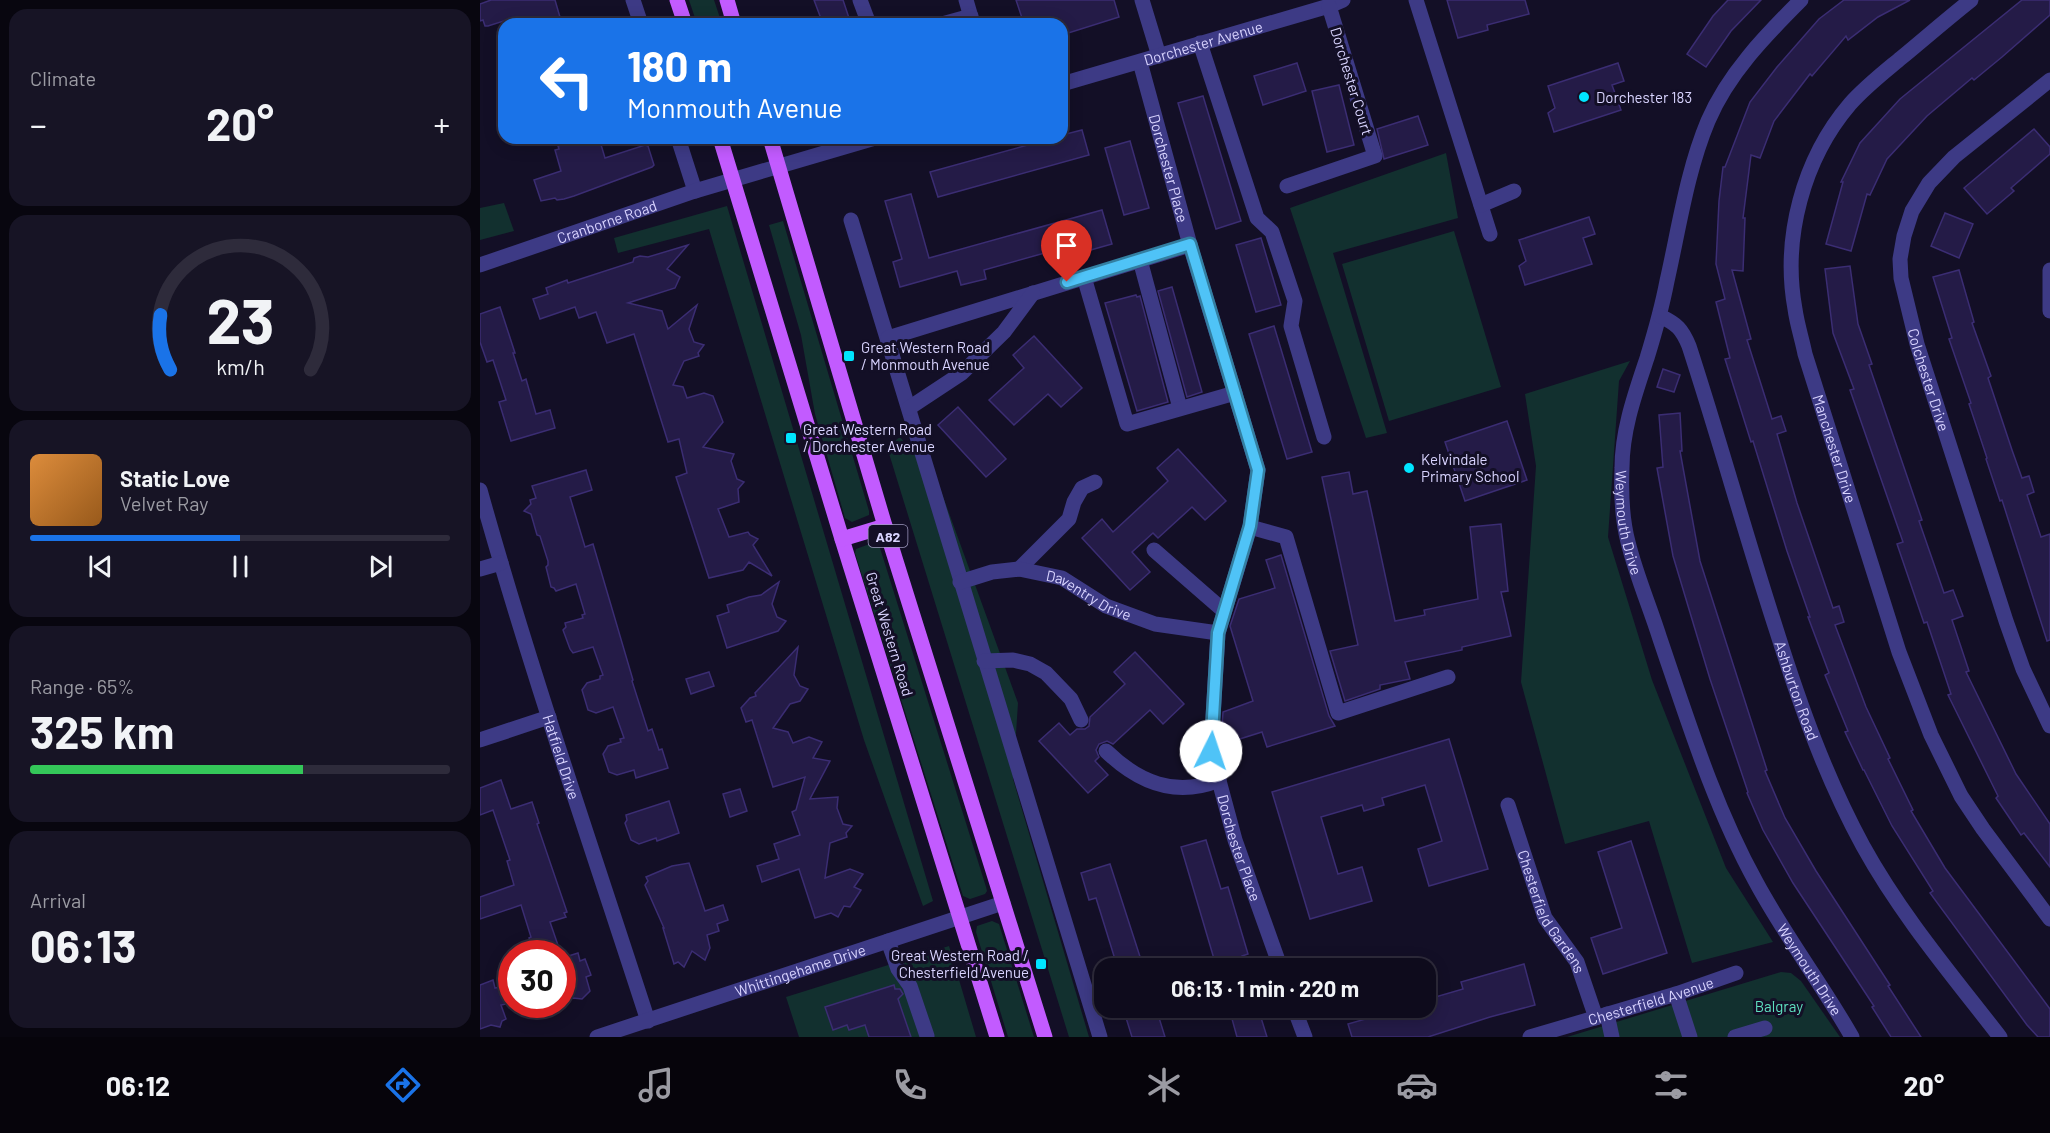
<!DOCTYPE html>
<meta charset="utf-8">
<style>
body{margin:0;font-family:Barlow,sans-serif;background:#171425;color:#f1f3f6;height:100vh;display:flex;flex-direction:column;font-size:22px;white-space:nowrap}
*{box-sizing:border-box;margin:0}
p{font-size:20px;color:#9b9ba3}
.icon{flex:none;width:33px;height:33px;fill:none;stroke:currentColor;stroke-width:2;stroke-linecap:round;stroke-linejoin:round}
.map{position:relative;flex:1;overflow:hidden}
.details{display:flex;flex-direction:column;gap:9px;padding:9px;background:#08060f;width:480px}
.details>*{flex:none}
.guide{position:absolute;left:18px;top:18px;width:570px;height:126px;border-radius:18px;box-shadow:0 3px 15px #0003,0 0 0 2px #2e2b3b;background:#1a73e8;color:#fff;overflow:hidden}
.speed{position:absolute;left:18px;top:940px;display:flex;gap:12px;font-size:30px;font-weight:700;text-align:center}
.speed>*{display:grid;place-content:center;width:78px;height:78px;border-radius:50%;background:#0e0b1c;box-shadow:0 3px 15px #0003,0 0 0 2px #2e2b3b;line-height:1}
.speed .limit{border:9px solid #d22;background:#fff;color:#111}
.pin{position:absolute;display:grid;place-items:center;width:51px;height:51px;color:#fff;margin:-62px -26px;border-radius:50% 50% 50% 0;rotate:-45deg;box-shadow:0 0 6px #0007}
.pin .icon{rotate:45deg}
.me{position:absolute;width:66px;margin:-33px;rotate:4deg;stroke-linejoin:round;filter:drop-shadow(0 0 4px #0008)}
.turn{display:flex;align-items:center;gap:21px;height:126px;padding:0 30px;font-size:27px}
.turn .icon{width:78px;height:78px;stroke-width:2.5}
.turn b{display:block;font-size:42px;line-height:51px}
.big{font-size:45px;font-weight:700;line-height:1.1}
.details .tile{flex:1;display:flex;flex-direction:column;justify-content:center;gap:9px;min-width:0;padding:0 21px;border-radius:18px;background:#171425}
.details .dial{align-items:center;gap:0}
.dial svg{height:156px;overflow:visible;fill:none;stroke:#2e2b3b;stroke-width:7;stroke-linecap:round;text-anchor:middle}
.dial text{fill:#f1f3f6;stroke:none}
.song{display:flex;align-items:center;gap:18px}
.cover{width:72px;height:72px;border-radius:9px;background:linear-gradient(135deg,hsl(30 70% 55%),hsl(30 70% 35%))}
.played{height:6px;border-radius:3px;background:linear-gradient(90deg,#1a73e8 50%,#2e2b3b 50%)}
.keys{display:flex;justify-content:space-around;direction:ltr}
.heat{display:flex;justify-content:space-between;align-items:center;font-size:33px;direction:ltr}
.charge{height:9px;border-radius:4px;background:linear-gradient(90deg,#34c759 65%,#2e2b3b 0)}
.trip{position:absolute;left:614px;top:958px;width:342px;height:60px;border-radius:18px;background:#0e0b1c;box-shadow:0 3px 15px #0003,0 0 0 2px #2e2b3b;font-weight:700;line-height:60px;text-align:center}
.dock{display:flex;height:96px;justify-content:space-around;align-items:center;background:#06040b;color:#9b9ba3}
.dock .icon{width:42px;height:42px}
.dock .on{color:#1a73e8}
.dock b{font-size:27px;color:#f1f3f6}
main{display:flex;flex:1;min-height:0}
.map>svg:first-child{display:block}
.green{fill:#12302f}
.building{fill:#241b47;stroke:#3b2d73;stroke-width:1.5}
.lines{fill:none;stroke-linecap:round;stroke-linejoin:round}
.minor{stroke:#3d3a85;stroke-width:15}
.major{stroke:#c25bff;stroke-width:15}
.route-casing{stroke:#337fa1;stroke-width:15}
.route{stroke:#4fc3f7;stroke-width:10}
.poi-dot{fill:#00e5ff;stroke:#130f26;stroke-width:2}
.labels{text-anchor:middle;dominant-baseline:central;stroke-width:6;stroke-linejoin:round;paint-order:stroke}
.shield{fill:#130f26;stroke:#9e99be;stroke-width:1.5}
.shield-label{font-size:14px;font-weight:bold;fill:#d9d4ff}
.street-label{font-size:15px;fill:#d9d4ff;stroke:#130f26}
.poi-label{font-size:15px;fill:#d9d4ff;stroke:#130f26;text-anchor:start}
.park-label{font-size:15px;fill:#5fe0c0;stroke:#130f26}
</style>
<main>
<section class="details">
<div class="tile"><p>Climate</p>
<div class="heat"><a>−</a><b class="big">20°</b><a>+</a></div>
</div>
<div class="tile dial"><svg viewBox="0 0 100 80">
<path d="M14 69A42 42 0 1 1 86 69"/>
<path d="M14 69A42 42 0 0 1 9 41" stroke="#1a73e8"/>
<text x="50" y="56" font-size="32" font-weight="700">23</text>
<text x="50" y="72" font-size="11">km/h</text>
</svg></div>
<div class="tile">
<div class="song"><i class="cover"></i><div><b>Static Love</b><p>Velvet Ray</p></div></div>
<div class="played"></div>
<div class="keys"><svg class="icon" aria-label="previous" viewBox="0 0 24 24"><path d="M18 5L8 12l10 7zM5 5v14"/></svg><svg class="icon" aria-label="pause" viewBox="0 0 24 24"><path d="M8 5v14M16 5v14"/></svg><svg class="icon" aria-label="next" viewBox="0 0 24 24"><path d="M6 5l10 7-10 7zM19 5v14"/></svg></div>
</div>
<div class="tile"><p>Range · 65%</p><b class="big">325 km</b><div class="charge"></div></div>
<div class="tile"><p>Arrival</p><b class="big">06:13</b></div>
</section>
<div class="map">
<svg width="1570" height="1037" viewBox="0 0 1570 1037">
<rect width="100%" height="100%" fill="#130f26"/>
<g class="green">
<polygon points="209,0 234,0 242,24 217,24"/>
<polygon points="966,153 978,218 853,253 907,433 886,438 810,208"/>
<polygon points="24,203 34,231 0,240 0,208"/>
<polygon points="247,206 453,901 443,906 384,740 229,229 138,253 134,238"/>
<polygon points="303,221 389,511 389,515 372,522 365,518 335,414 321,335 289,225"/>
<polygon points="974,231 1021,387 909,421 862,264"/>
<polygon points="1150,361 1139,381 1128,537 1172,680 1246,868 1293,942 1212,963 1169,821 1085,844 1041,682 1056,466 1045,394"/>
<polygon points="420,437 457,480 538,703 533,779 609,1037 589,1037 407,447"/>
<polygon points="395,542 399,544 400,548 506,887 507,891 505,894 490,899 483,896 375,553 376,549"/>
<polygon points="512,921 519,924 554,1037 528,1037 496,932 497,926"/>
<polygon points="469,946 496,1037 319,1037 306,997"/>
<polygon points="1301,972 1311,973 1321,981 1360,1037 1087,1037"/>
</g>
<g class="building">
<polygon points="11,0 75,0 82,24 35,24 33,18 8,26 5,26 3,20 0,21 0,4"/>
<polygon points="334,0 363,0 371,24 343,24"/>
<polygon points="536,0 634,0 639,17 582,35 582,24 544,24"/>
<polygon points="967,0 1045,0 1049,14 1007,25 1008,30 978,38"/>
<polygon points="1248,0 1281,0 1251,31 1226,67 1207,54 1233,16"/>
<polygon points="1364,0 1430,0 1398,17 1368,40 1366,36 1332,76 1330,74 1294,121 1280,158 1271,155 1263,218 1265,218 1263,271 1252,270 1271,339 1267,340 1292,419 1301,416 1306,431 1297,434 1317,503 1353,608 1359,606 1364,622 1355,625 1386,707 1410,758 1408,759 1433,810 1431,811 1465,868 1570,1009 1570,1037 1558,1037 1547,1025 1450,893 1453,891 1412,826 1384,770 1383,770 1365,732 1368,731 1345,675 1349,673 1328,617 1330,617 1307,551 1273,441 1271,442 1245,359 1250,358 1236,302 1245,299 1236,264 1239,201 1243,167 1245,167 1270,102 1297,67 1339,19"/>
<polygon points="1542,0 1570,0 1570,15 1522,57 1494,80 1492,78 1447,116 1407,159 1390,195 1387,194 1371,251 1346,244 1363,182 1361,182 1380,143 1420,99"/>
<polygon points="817,63 826,91 783,105 774,76"/>
<polygon points="1138,63 1144,81 1132,85 1141,110 1074,132 1068,113 1075,108 1068,86"/>
<polygon points="859,85 874,145 847,152 832,91"/>
<polygon points="723,96 761,221 736,229 698,103"/>
<polygon points="938,116 948,145 904,159 897,129"/>
<polygon points="1554,129 1570,147 1570,154 1531,188 1534,191 1507,214 1484,188"/>
<polygon points="602,130 609,155 458,197 450,172 573,138 582,138 582,135"/>
<polygon points="78,138 119,138 125,158 165,145 168,146 174,165 172,167 94,196 84,199 77,200 75,198 61,201 54,180 81,171 75,150 79,149 78,146 81,145"/>
<polygon points="650,141 669,208 644,215 625,148"/>
<polygon points="431,194 449,258 622,210 632,244 607,251 604,242 504,270 506,279 481,285 477,271 420,287 413,262 422,259 405,201"/>
<polygon points="1465,213 1493,224 1479,258 1451,246"/>
<polygon points="1109,217 1115,234 1103,238 1112,264 1045,285 1039,266 1046,261 1039,240"/>
<polygon points="781,238 801,305 776,312 756,245"/>
<polygon points="208,245 187,269 200,277 195,288 148,303 182,311 188,329 217,305 209,329 214,342 224,345 218,353 219,356 204,361 193,385 203,387 207,398 224,393 233,396 243,422 223,447 254,454 251,461 257,479 264,482 258,489 259,502 238,509 249,537 268,532 270,535 278,539 273,545 292,576 269,562 263,570 229,578 196,477 207,473 199,439 188,442 154,334 127,343 116,312 99,318 95,307 60,319 53,299 68,294 66,288 87,280 88,283 153,262 154,258 160,256 168,257"/>
<polygon points="1370,266 1378,324 1392,364 1389,365 1442,520 1439,521 1464,593 1473,590 1483,616 1472,620 1489,671 1486,672 1536,774 1570,824 1570,867 1544,833 1541,835 1516,798 1518,796 1468,695 1471,694 1447,622 1444,623 1417,544 1423,542 1370,390 1374,389 1353,333 1345,269"/>
<polygon points="1479,270 1494,322 1492,323 1511,376 1508,378 1532,450 1542,478 1549,476 1554,492 1547,495 1561,537 1570,534 1570,640 1567,641 1522,500 1520,501 1506,459 1507,458 1489,404 1491,403 1469,339 1472,338 1453,277"/>
<polygon points="692,287 722,392 707,397 678,291"/>
<polygon points="656,295 657,297 660,296 688,402 657,411 625,303"/>
<polygon points="20,307 35,353 33,353 42,381 46,379 56,414 70,410 75,428 31,441 19,402 26,400 13,360 7,362 0,342 0,314"/>
<polygon points="794,326 832,452 807,459 769,334"/>
<polygon points="554,336 602,388 581,407 568,394 534,425 509,400 544,368 533,355"/>
<polygon points="1183,369 1200,375 1194,392 1177,387"/>
<polygon points="478,407 526,459 506,477 458,425"/>
<polygon points="1200,413 1202,451 1200,451 1220,561 1287,770 1285,771 1305,818 1336,871 1410,985 1408,986 1441,1037 1411,1037 1392,1007 1394,1006 1313,883 1283,830 1267,793 1268,792 1230,679 1193,556 1177,468 1183,467 1179,415"/>
<polygon points="1027,421 1047,480 985,501 965,442"/>
<polygon points="698,449 746,501 725,520 712,507 678,538 673,533 652,552 670,572 650,590 602,538 622,519 633,532 688,481 677,468"/>
<polygon points="106,470 112,490 90,497 105,547 113,544 153,680 152,681 168,731 172,729 179,750 182,749 188,768 156,778 154,770 137,775 129,772 123,754 128,746 141,742 140,739 144,738 133,707 116,713 108,710 102,690 107,683 120,679 120,676 123,675 113,647 93,653 90,649 83,630 86,627 85,623 103,618 102,615 105,614 96,584 76,591 74,588 71,587 66,567 68,565 68,561 60,536 57,535 51,514 44,511 51,504 50,500 56,498 52,486"/>
<polygon points="869,472 873,494 887,491 915,621 945,615 944,610 998,599 990,527 1021,524 1028,591 1021,592 1031,636 982,647 982,650 925,662 930,679 900,685 900,689 865,701 850,651 878,645 842,477"/>
<polygon points="801,555 849,716 855,726 787,747 782,732 747,743 742,728 743,712 773,701 750,626 759,599 795,588 786,560"/>
<polygon points="299,582 292,604 297,617 306,621 298,631 247,648 237,616 249,612 247,605 269,597 281,595"/>
<polygon points="318,647 314,675 320,686 328,689 320,701 310,704 293,728 308,732 313,743 329,737 342,742 333,758 350,761 330,799 358,797 357,808 363,824 372,826 366,833 367,837 350,843 345,878 370,869 383,874 374,887 381,890 370,907 364,906 358,917 351,913 335,918 319,869 282,882 277,866 299,859 294,844 320,835 312,812 316,810 325,777 293,787 272,720 266,722 261,708 270,698 276,696 275,693"/>
<polygon points="655,652 704,704 683,724 670,710 633,744 627,741 619,744 616,750 619,757 615,761 628,775 608,793 559,741 579,723 590,735 597,729 605,729 609,726 610,717 645,684 634,672"/>
<polygon points="229,672 234,686 211,694 206,679"/>
<polygon points="969,739 1008,869 949,886 938,849 962,841 945,785 902,798 904,805 884,811 882,805 841,817 858,874 882,867 892,901 830,919 792,792"/>
<polygon points="21,780 31,809 52,802 59,823 57,824 87,912 84,913 86,917 70,922 81,954 54,954 49,938 51,937 41,905 0,919 0,897 34,885 27,861 30,860 13,810 0,815 0,788"/>
<polygon points="260,789 267,811 250,817 243,794"/>
<polygon points="189,801 199,833 177,841 176,838 159,844 151,840 145,823 147,820 146,815"/>
<polygon points="726,840 741,889 748,887 768,954 762,956 766,969 737,969 701,847"/>
<polygon points="1151,841 1187,953 1123,974 1111,938 1142,928 1118,852"/>
<polygon points="209,863 225,911 243,905 248,920 237,924 239,931 227,935 230,948 225,960 212,951 204,967 198,962 194,964 183,928 184,928 165,885 168,881 166,877 192,866"/>
<polygon points="630,864 664,969 638,969 616,898 609,900 601,873"/>
<polygon points="98,953 100,961 105,959 111,975 106,977 110,991 102,999 93,998 82,1001 82,958"/>
<polygon points="1044,964 1055,1005 1010,1017 948,1037 872,1037 868,1024 889,1018 886,1008 903,1008 904,1012 920,1008 945,1008 945,1000 983,989 981,982"/>
<polygon points="13,980 15,988 20,987 26,1004 21,1005 26,1019 22,1021 20,1027 11,1025 0,1029 0,985"/>
<polygon points="414,985 415,989 420,989 423,994 418,999 431,1037 389,1037 385,1025 369,1030 367,1025 353,1030 345,1007"/>
<polygon points="643,1008 676,1008 685,1037 652,1037"/>
<polygon points="749,1008 778,1008 787,1037 757,1037"/>
</g>
<g class="lines">
<g class="minor">
<polyline points="153,0 161,24"/>
<polyline points="380,0 389,24"/>
<polyline points="486,0 493,24"/>
<polyline points="662,0 679,56"/>
<polyline points="936,0 1010,234"/>
<path id="s1" d="M1321 0C1285 36 1248 74 1228 121 1207 171 1199 228 1187 281 1182 307 1175 332 1167 358 1155 394 1142 430 1142 468 1141 492 1142 519 1148 542 1156 575 1170 607 1180 639 1208 721 1234 806 1276 882 1305 936 1342 984 1372 1037"/>
<path id="s2" d="M1491 0C1467 19 1444 39 1421 58 1403 73 1385 87 1370 104 1323 159 1302 238 1315 309 1317 324 1322 339 1325 354L1419 652 1451 735 1481 796 1503 829 1570 919"/>
<polyline points="462,24 491,16"/>
<polyline points="720,43 777,218 792,232 815,301 811,326 844,437"/>
<path id="s3" d="M660 62 710 245 778 470 770 527 738 633 731 751 755 840 801 969"/>
<path id="s4" d="M1570 80 1474 157 1449 183 1432 211 1424 236 1420 259 1421 278 1437 344 1526 621 1543 669 1570 726"/>
<path id="s5" d="M582 84 849 6 863 0"/>
<polyline points="198,138 215,191"/>
<polyline points="807,186 895,156 849,6"/>
<polyline points="1001,205 1034,191"/>
<polyline points="371,220 620,1037"/>
<polyline points="660,260 700,408"/>
<path id="s6" d="M0 265 215 191 395 138"/>
<polyline points="1570,270 1570,311"/>
<polyline points="604,277 647,424 755,393"/>
<path id="s7" d="M1180 316C1197 324 1202 329 1209 346 1240 441 1266 537 1297 632 1320 705 1346 778 1383 846 1421 915 1472 975 1520 1037"/>
<polyline points="408,338 710,245"/>
<polyline points="429,408 482,373 524,332 553,293"/>
<path id="s8" d="M0 490C50 669 111 845 168 1021"/>
<polyline points="770,527 806,537 858,713 968,677"/>
<polyline points="674,550 744,611"/>
<polyline points="0,569 21,563"/>
<polyline points="539,569 589,519 594,502 602,488 615,482"/>
<path id="s9" d="M480 582 512 572 539 569 582 578 626 606 675 624 738 633"/>
<polyline points="504,661 533,660 550,664 566,673 591,699 601,720"/>
<polyline points="0,740 69,717"/>
<path d="M626 751C658 782 695 798 739 780"/>
<path id="s10" d="M1028 805 1065 918 1097 962 1116 1018"/>
<polyline points="408,941 418,969 430,986 447,1036"/>
<polyline points="1196,994 1210,1037"/>
<polyline points="814,1008 825,1037"/>
<polyline points="1127,1014 1132,1037"/>
<path id="s11" d="M117 1037 523 903"/>
<path id="s12" d="M1050 1037 1196 994 1256 973"/>
<polyline points="1255,1037 1285,1028"/>
</g>
<g class="major">
<polyline points="197,0 205,24"/>
<polyline points="247,0 254,24"/>
<polyline points="240,138 362,539 517,1037"/>
<polyline points="290,138 405,526 565,1037"/>
<polyline points="362,539 405,526"/>
</g>
</g>
<g class="lines">
<defs>
<polyline id="route" points="587,282 710,244 778,470 770,526 738,633 731,751"/>
</defs>
<use href="#route" class="route-casing"/>
<use href="#route" class="route"/>
</g>
<g class="poi-dot">
<circle cx="1104" cy="97" r="6"/>
<rect x="363" y="350" width="12" height="12" rx="3"/>
<rect x="305" y="432" width="12" height="12" rx="3"/>
<circle cx="929" cy="468" r="6"/>
<rect x="555" y="958" width="12" height="12" rx="3"/>
</g>
<g class="labels">
<rect class="shield" x="388.5" y="525" width="39" height="22" rx="4.5"/>
<g class="shield-label">
<text x="408" y="536">A82</text>
</g>
<g class="street-label">
<text stroke="none"><textPath href="#s5" startOffset="147">Dorchester Avenue</textPath></text>
<text transform="translate(872 81) rotate(73)">Dorchester Court</text>
<text stroke="none"><textPath href="#s3" startOffset="110">Dorchester Place</textPath></text>
<text stroke="none"><textPath href="#s6" startOffset="134">Cranborne Road</textPath></text>
<text stroke="none"><textPath href="#s4" startOffset="366">Colchester Drive</textPath></text>
<text stroke="none"><textPath href="#s2" startOffset="524">Manchester Drive</textPath></text>
<text stroke="none"><textPath href="#s1" startOffset="567">Weymouth Drive</textPath></text>
<text stroke="none"><textPath href="#s9" startOffset="136">Daventry Drive</textPath></text>
<text transform="translate(410 634) rotate(73)">Great Western Road</text>
<text stroke="none"><textPath href="#s7" startOffset="404">Ashburton Road</textPath></text>
<text stroke="none"><textPath href="#s8" startOffset="279">Hatfield Drive</textPath></text>
<text stroke="none"><textPath href="#s3" startOffset="812">Dorchester Place</textPath></text>
<text stroke="none"><textPath href="#s10" startOffset="116">Chesterfield Gardens</textPath></text>
<text stroke="none"><textPath href="#s1" startOffset="1053">Weymouth Drive</textPath></text>
<text stroke="none"><textPath href="#s11" startOffset="214">Whittingehame Drive</textPath></text>
<text stroke="none"><textPath href="#s12" startOffset="126">Chesterfield Avenue</textPath></text>
</g>
<g class="poi-label">
<text x="1116" y="97">Dorchester 183</text>
<text x="381" y="347">Great Western Road<tspan x="381" dy="17">/ Monmouth Avenue</tspan></text>
<text x="323" y="429">Great Western Road<tspan x="323" dy="17">/ Dorchester Avenue</tspan></text>
<text x="941" y="459">Kelvindale<tspan x="941" dy="17">Primary School</tspan></text>
<text x="549" y="955" text-anchor="end">Great Western Road /<tspan x="549" dy="17">Chesterfield Avenue</tspan></text>
</g>
<g class="park-label">
<text x="1299" y="1006">Balgray</text>
</g>
</g>
</svg>
<div class="speed"><div class="limit">30</div></div>
<div class="pin" style="left:587px;top:282px;background:#d93025"><svg class="icon" aria-label="arrive" viewBox="0 0 24 24"><path d="M6 21V4h12l-3 4 3 4H6"/></svg></div>
<svg class="me" style="left:731px;top:751px" viewBox="-20 -20 40 40"><circle r="19" fill="#fff"/><path d="M0-13L10 11 0 6-10 11z" fill="#4fc3f7"/></svg>
<div class="trip">06:13 · 1 min · 220 m</div>
<div class="guide">
<div class="turn"><svg class="icon" aria-label="left" viewBox="0 0 24 24"><path d="M17 20v-9H6M10 6l-5 5 5 5"/></svg><div><b>180 m</b>Monmouth Avenue</div></div>
</div>
</div>
</main>
<nav class="dock">
<b>06:12</b>
<svg class="icon on" aria-label="directions" viewBox="0 0 24 24"><path d="M12 3l9 9-9 9-9-9zM9 14v-3h6M13 9l2 2-2 2"/></svg>
<svg class="icon" aria-label="music" viewBox="0 0 24 24"><path d="M9 18V5l10-2v13"/><circle cx="6" cy="18" r="3"/><circle cx="16" cy="16" r="3"/></svg>
<svg class="icon" aria-label="phone" viewBox="0 0 24 24"><path d="M5 4h4l2 5-3 2q2 4 5 5l2-3 5 2v4C11 20 4 13 5 4z"/></svg>
<svg class="icon" aria-label="climate" viewBox="0 0 24 24"><path d="M12 3v18M4 7l16 10M4 17L20 7"/></svg>
<svg class="icon" aria-label="car" viewBox="0 0 24 24"><path d="M5 17H2v-5l4-1 3-4h7l3 4 3 1v5h-3M9 17h6M6 11h13"/><circle cx="7" cy="17" r="2"/><circle cx="17" cy="17" r="2"/></svg>
<svg class="icon" aria-label="filters" viewBox="0 0 24 24"><path d="M4 7h16M4 17h16"/><circle cx="9" cy="7" r="2"/><circle cx="15" cy="17" r="2"/></svg>
<b>20°</b>
</nav>
